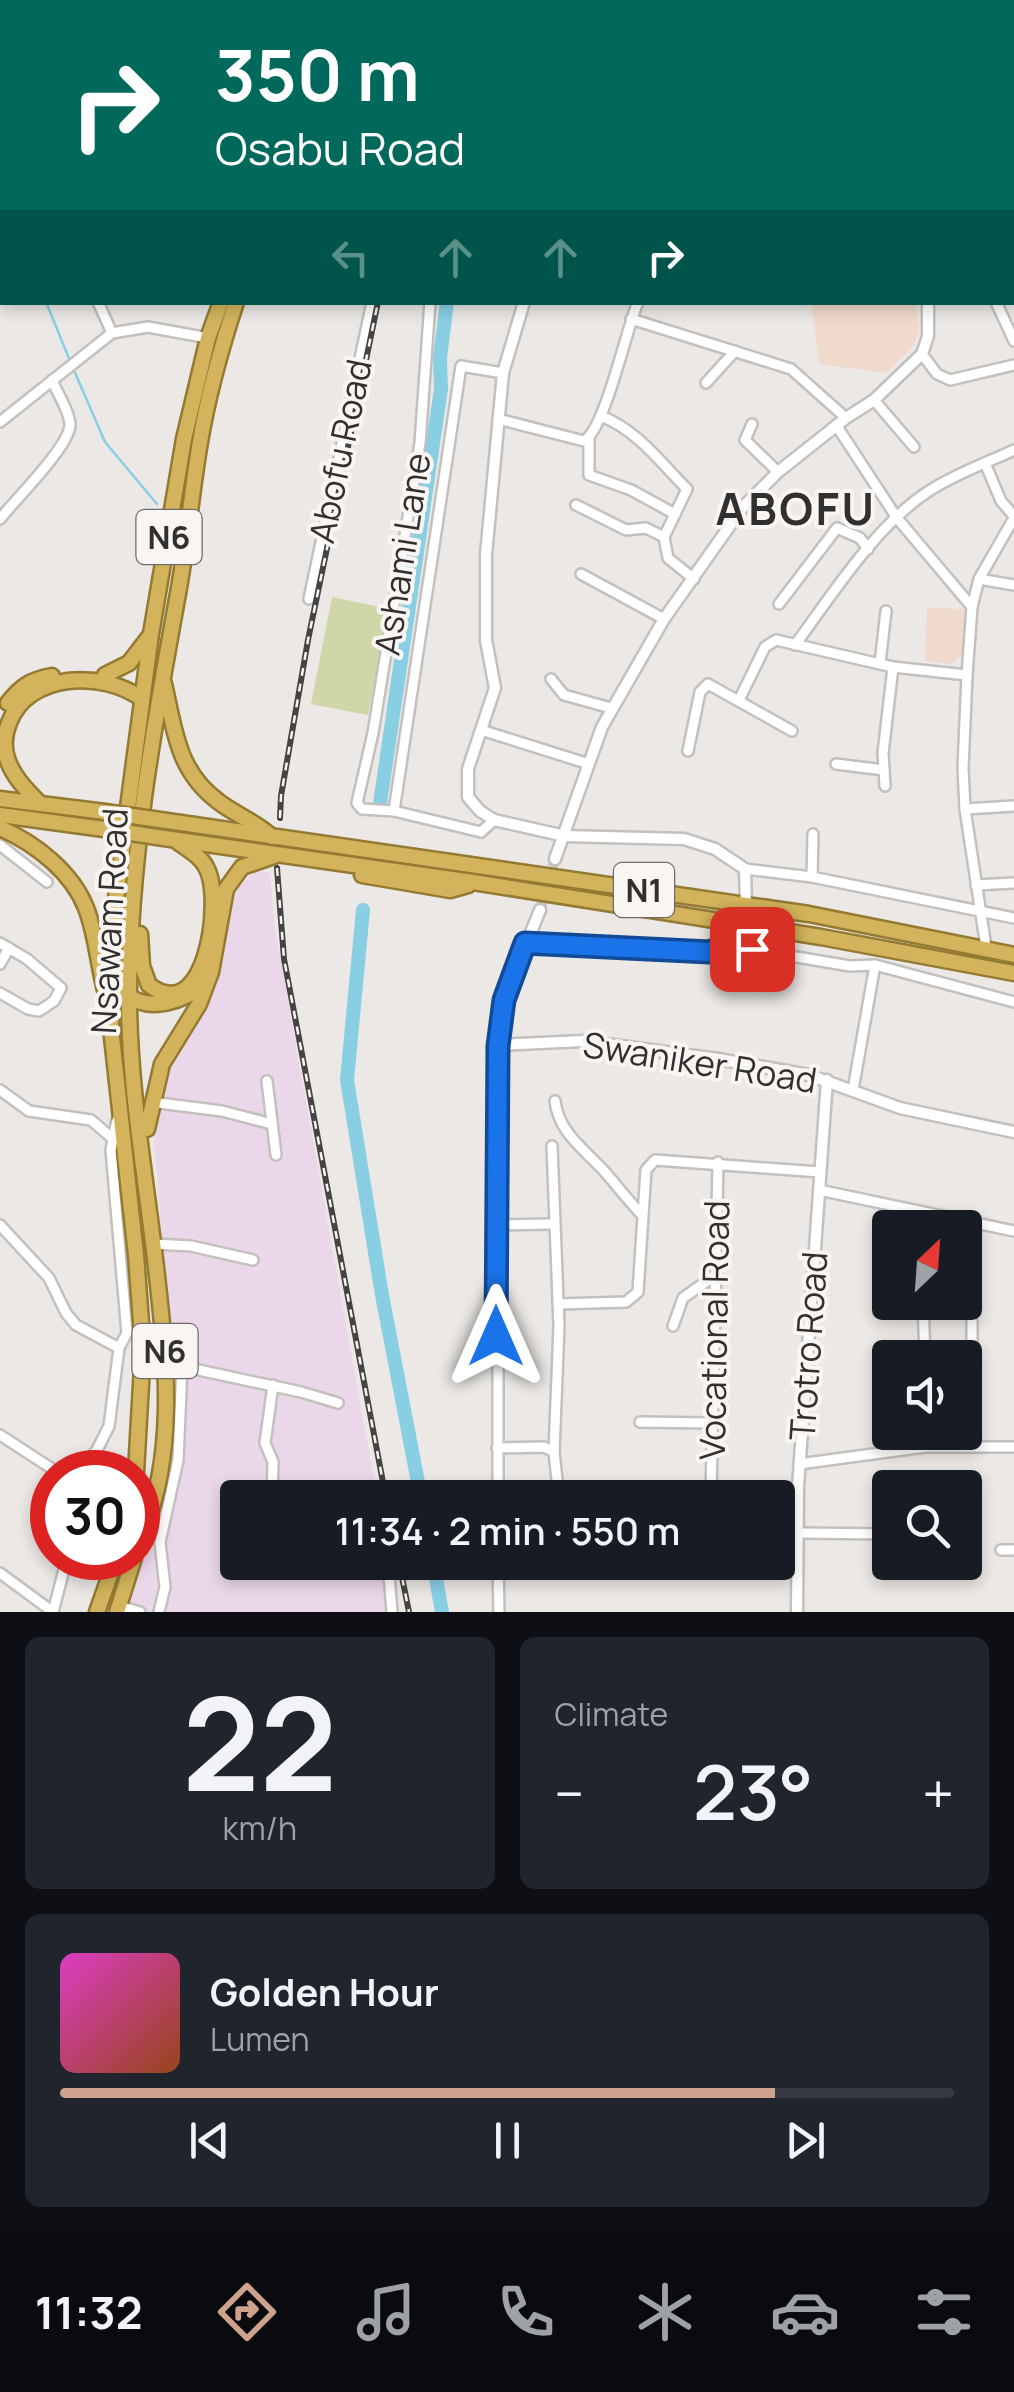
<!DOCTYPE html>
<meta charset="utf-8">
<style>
body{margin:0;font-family:Manrope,sans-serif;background:#20242c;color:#f1f3f6;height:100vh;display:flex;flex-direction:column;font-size:38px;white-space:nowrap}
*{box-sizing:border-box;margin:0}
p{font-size:32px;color:#9ea1a6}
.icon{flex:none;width:55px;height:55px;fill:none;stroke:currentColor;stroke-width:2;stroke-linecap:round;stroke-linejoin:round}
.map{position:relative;height:1612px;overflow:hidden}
.side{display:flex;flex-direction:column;gap:25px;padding:25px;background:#0d0f14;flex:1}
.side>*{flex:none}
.hud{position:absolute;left:0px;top:0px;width:1015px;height:305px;box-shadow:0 5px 15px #0003;background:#00695c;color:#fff;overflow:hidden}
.needle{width:65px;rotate:25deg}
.buttons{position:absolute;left:872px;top:1210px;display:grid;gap:20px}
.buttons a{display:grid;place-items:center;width:110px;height:110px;border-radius:10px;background:#171b24;box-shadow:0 5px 15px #0003;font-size:50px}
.speed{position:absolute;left:30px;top:1450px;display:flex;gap:20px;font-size:50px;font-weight:700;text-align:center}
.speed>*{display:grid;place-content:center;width:130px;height:130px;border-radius:50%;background:#171b24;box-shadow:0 5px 15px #0003;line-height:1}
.speed .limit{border:15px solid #d22;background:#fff;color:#111}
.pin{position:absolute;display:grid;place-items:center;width:85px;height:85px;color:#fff;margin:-42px;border-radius:20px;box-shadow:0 5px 15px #0006}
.me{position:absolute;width:110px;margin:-55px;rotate:0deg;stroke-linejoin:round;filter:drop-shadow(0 0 8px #0008)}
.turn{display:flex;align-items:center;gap:35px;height:210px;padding:0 50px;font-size:45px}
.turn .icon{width:130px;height:130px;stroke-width:2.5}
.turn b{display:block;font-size:70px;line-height:85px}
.lanes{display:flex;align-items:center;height:95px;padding:0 50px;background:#0003;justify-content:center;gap:50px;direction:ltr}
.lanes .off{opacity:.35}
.big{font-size:75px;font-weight:600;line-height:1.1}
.side .card{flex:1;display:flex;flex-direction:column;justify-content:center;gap:15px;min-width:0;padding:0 35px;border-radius:15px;background:#20242c}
.side .dial{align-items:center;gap:0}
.dial b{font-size:130px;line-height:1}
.song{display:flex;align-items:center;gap:30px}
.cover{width:120px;height:120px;border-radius:15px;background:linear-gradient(135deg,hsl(310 70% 55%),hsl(20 70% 35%))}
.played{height:10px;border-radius:5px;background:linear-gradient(90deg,#cea28d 80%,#363941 80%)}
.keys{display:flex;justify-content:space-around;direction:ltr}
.heat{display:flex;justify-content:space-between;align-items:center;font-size:55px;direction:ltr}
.side .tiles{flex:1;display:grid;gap:25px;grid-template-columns:1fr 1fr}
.card:last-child{grid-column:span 2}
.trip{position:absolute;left:220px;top:1480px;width:575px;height:100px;border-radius:10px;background:#171b24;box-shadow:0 5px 15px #0003;font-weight:600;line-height:100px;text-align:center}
.tab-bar{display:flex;height:160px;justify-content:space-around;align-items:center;background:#090b0e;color:#9ea1a6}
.tab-bar .icon{width:70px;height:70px}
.tab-bar .on{color:#cea28d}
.tab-bar b{font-size:45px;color:#f1f3f6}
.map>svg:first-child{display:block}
.commercial{fill:#ead8ea}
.education{fill:#f0dacd}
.green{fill:#d1d6a8}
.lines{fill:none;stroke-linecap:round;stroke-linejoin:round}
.stream{stroke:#89cfe4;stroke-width:2.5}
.river{stroke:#89cfe4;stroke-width:14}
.tertiary-tunnel{stroke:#c6c3c1;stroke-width:10;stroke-dasharray:10 5;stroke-linecap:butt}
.minor-casing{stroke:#c3c0bd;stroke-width:14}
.tertiary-casing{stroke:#c3c0bd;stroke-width:15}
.primary-casing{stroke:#947a32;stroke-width:18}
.trunk-casing{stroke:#947a32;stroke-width:19}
.minor{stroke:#fff;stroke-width:9}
.tertiary{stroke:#fff;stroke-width:10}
.primary{stroke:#dec785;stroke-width:12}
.trunk{stroke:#d3b45c;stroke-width:14}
.rail-casing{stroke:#464442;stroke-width:6}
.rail{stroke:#f9f5f2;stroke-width:2.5;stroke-dasharray:8;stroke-linecap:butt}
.trunk-bridge-casing{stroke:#947a32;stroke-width:19;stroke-linecap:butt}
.trunk-bridge{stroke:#d3b45c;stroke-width:14}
.route-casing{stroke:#114b97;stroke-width:25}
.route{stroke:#1a73e8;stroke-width:18}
.labels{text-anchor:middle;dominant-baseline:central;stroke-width:8;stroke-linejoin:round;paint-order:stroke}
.shield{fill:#f9f5f2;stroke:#6e6b6a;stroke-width:2.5}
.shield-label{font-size:32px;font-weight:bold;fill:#32302f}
.street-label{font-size:35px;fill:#32302f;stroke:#f9f5f2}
.district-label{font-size:45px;font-weight:bold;letter-spacing:2.5px;fill:#32302f;stroke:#f9f5f2}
</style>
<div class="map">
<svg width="1014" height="1612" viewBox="0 0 1014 1612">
<rect width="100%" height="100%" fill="#ebe8e5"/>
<polygon class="commercial" points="256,871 270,872 274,923 377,1497 238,1498 238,1562 389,1563 399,1612 125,1612 166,1495 165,1269 154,1140 157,1102 176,1044 214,988 221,959 228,897"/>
<g class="education">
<polygon points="832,302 916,303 920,331 913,346 886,373 819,364 812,305"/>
<polygon points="927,608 967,609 962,655 951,664 925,661"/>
</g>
<polygon class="green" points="332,597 389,609 368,715 311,704"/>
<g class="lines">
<g class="stream">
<polyline points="0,143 2,154"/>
<polyline points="46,302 70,361"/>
<polyline points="73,368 105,442 157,504"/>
</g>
<g class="river">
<polyline points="502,0 504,2"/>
<polyline points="379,810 441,389 440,358 447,302"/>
<polyline points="363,910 347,1080 382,1295 421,1498"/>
<polyline points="433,1562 442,1612"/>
</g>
<polyline class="tertiary-tunnel" points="540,910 555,859"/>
<defs>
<g id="minor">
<polyline points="79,0 81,2"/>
<polyline points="162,0 163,2"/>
<polyline points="491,0 492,2"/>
<polyline points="528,0 528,2"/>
<polyline points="634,0 638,2"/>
<polyline points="208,1 209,2"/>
<polyline points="436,2 436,0"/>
<polyline points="1012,161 1014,161"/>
<polyline points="0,179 2,178"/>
<polyline points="1012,281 1014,281"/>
<polyline points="98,302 112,333"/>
<polyline points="430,302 420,443 373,733 357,803 362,809 394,811 481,832 494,820"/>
<polyline points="996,302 1014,341"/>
<polyline points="631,319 791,369 846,418"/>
<polyline points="922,354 937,374 950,380 1014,365"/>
<polyline points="706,383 735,351"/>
<polyline points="874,400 914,447"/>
<path d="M601 416C637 430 660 462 687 489L664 537 668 558 694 579"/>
<path d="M498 419 584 441C605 429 626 330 638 302"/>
<polyline points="0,422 112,333 148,327 208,338"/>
<polyline points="752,424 745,440 778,472"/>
<polyline points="836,425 897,518 972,607"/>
<polyline points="589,438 589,475 631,490 675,514"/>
<polyline points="985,463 1001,501 1014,516"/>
<polyline points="576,505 626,530 646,528 664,537"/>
<path d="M0 519C14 501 71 445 70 424 69 410 57 393 52 380"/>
<polyline points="581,574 664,619"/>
<polyline points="979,579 1014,585"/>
<polyline points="309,599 372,302"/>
<polyline points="779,604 837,528 860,538 868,549"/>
<path d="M795 645C832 595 876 525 929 491 955 474 986 463 1014 450"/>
<polyline points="880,663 886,611"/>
<polyline points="551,679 564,695 611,708"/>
<polyline points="739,700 765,647 776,640 893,667 967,675"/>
<polyline points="481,730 589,764"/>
<polyline points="688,751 700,692 708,684 792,731"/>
<polyline points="836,764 884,770"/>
<polyline points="885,786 883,753 893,667"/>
<polyline points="965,809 1014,806"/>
<polyline points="394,811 461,366 503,373"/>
<polyline points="0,845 47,882"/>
<polyline points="745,869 812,877 1014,918"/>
<polyline points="812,877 813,834"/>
<polyline points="976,885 1014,883"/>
<polyline points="0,943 27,959 61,988 54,1001 39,1011 28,1009 0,993"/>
<polyline points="725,945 850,966 875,965 1014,1002"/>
<polyline points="986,947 965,809 963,768 967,675 972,607 979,579 1014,518"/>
<polyline points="0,964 9,948"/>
<polyline points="267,1081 276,1155"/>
<polyline points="0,1090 29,1111 91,1120 112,1138"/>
<polyline points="853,1090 875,965"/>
<path d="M555 1101C559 1133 584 1149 605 1172 617 1186 629 1201 642 1215"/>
<polyline points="151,1102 222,1111 272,1124"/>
<polyline points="552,1146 559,1326 554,1452 559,1498"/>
<polyline points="819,1190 1014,1231"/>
<polyline points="0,1225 49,1278 66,1313 76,1325 119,1348"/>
<polyline points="496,1225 553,1224"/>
<polyline points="154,1244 191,1246 253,1260"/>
<polyline points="923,1302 925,1358"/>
<polyline points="558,1304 626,1302 638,1292 646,1170 655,1160 820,1172"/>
<polyline points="673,1326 683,1298 714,1276"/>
<polyline points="166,1363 301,1392 338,1403"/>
<polyline points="640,1422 711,1423"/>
<polyline points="0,1435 57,1472"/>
<polyline points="972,1446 972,1322"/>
<polyline points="497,1448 544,1447 554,1452"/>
<polyline points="799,1464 925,1447 1014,1447"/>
<polyline points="78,1472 97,1450 109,1426 119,1348 127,1333 111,1150 117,1120"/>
<polyline points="711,1497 718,1162"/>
<polyline points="272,1498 273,1462 265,1443 273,1385"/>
<polyline points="498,1498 498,1045"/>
<polyline points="709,1498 798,1487"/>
<polyline points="798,1533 890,1534"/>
<polyline points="1001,1550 1014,1550"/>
<polyline points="498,1562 499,1612"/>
<polyline points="0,1573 53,1612 67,1558"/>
<polyline points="389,1574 392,1612"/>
<polyline points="119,1606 140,1612"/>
<polyline points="159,1612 165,1587 160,1542 178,1460 182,1367"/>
</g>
<g id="tertiary">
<polyline points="524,302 503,373 486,555 486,640 495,688 468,769 468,797 480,811 494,820 565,836 684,839 715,849 745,869 746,907"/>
<polyline points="555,859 602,727 664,619 743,507 778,472 846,418 874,400 922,354 928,336 928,302"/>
<polyline points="540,910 504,999 498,1045 583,1041 718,1059 809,1075 900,1108 1014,1132"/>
<polyline points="525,943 710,952 725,945 727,923"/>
<polyline points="797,1612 798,1487 827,1080"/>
</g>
<g id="primary">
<polyline points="654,0 657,2"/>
<polyline points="672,0 676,2"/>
<polyline points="1012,48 1014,48"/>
<polyline points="1012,66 1014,66"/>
</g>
<g id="trunk">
<polyline points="286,2 286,0"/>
<polyline points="299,2 299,0"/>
<polyline points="105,675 129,663 149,637"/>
<path d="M164 684C175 731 177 771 219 802 236 815 256 822 272 837"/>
<path d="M8 703C21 686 31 680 52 676"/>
<polyline points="0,799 105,812"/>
<path d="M40 804C28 791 14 778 8 761 3 748 4 735 9 723 28 672 103 670 142 699"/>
<polyline points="0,815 104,829"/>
<polyline points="167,821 809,914 1014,955"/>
<path d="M0 828C35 843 72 872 86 908 97 936 98 966 106 994"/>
<polyline points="164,838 473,882 821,937 1014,973"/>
<polyline points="362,875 450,890 468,885"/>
<path d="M140 934 142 966 149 985C206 1028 223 901 207 869 202 857 189 850 178 842"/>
<path d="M126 994C150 1014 185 1000 206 983"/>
<polyline points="147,1129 162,1064 199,1004 211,972 226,889 242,867 274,856"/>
<polyline points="136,1472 143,1349 136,1255 111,1028 116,898 151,634 184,439 208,338 221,302"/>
<path d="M138 1545C177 1461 167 1365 157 1276 147 1184 129 1090 129 998 129 864 153 730 177 599 187 547 191 494 200 442 208 394 221 348 236 302"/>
<polyline points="97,1612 116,1558"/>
<polyline points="117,1612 134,1558"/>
</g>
</defs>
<use href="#minor" class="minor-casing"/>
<use href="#tertiary" class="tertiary-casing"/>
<use href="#primary" class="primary-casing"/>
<use href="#trunk" class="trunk-casing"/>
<use href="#minor" class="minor"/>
<use href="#tertiary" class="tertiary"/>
<use href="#primary" class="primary"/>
<use href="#trunk" class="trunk"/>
<defs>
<g id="rail">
<polyline points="440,2 441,0"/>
<polyline points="280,818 281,796 308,640 378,302"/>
<polyline points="277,868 284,959 386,1498"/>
<polyline points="399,1562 409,1612"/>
</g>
</defs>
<use href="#rail" class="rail-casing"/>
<use href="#rail" class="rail"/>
<defs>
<g id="trunk-bridge">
<polyline points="105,812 167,821"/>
<polyline points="104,829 164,838"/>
</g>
</defs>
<use href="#trunk-bridge" class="trunk-bridge-casing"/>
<use href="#trunk-bridge" class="trunk-bridge"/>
</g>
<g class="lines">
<defs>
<polyline id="route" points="496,1336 498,1046 504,1000 525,943 710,952 725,945 752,949"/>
</defs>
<use href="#route" class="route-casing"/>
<use href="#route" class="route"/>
</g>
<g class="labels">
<g class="shield">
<rect x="136.5" y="510" width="65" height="54" rx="8"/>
<rect x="614" y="863" width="60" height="54" rx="8"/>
<rect x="132.5" y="1324" width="65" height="54" rx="8"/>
</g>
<g class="shield-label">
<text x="169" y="537">N6</text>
<text x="644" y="890">N1</text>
<text x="165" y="1351">N6</text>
</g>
<g class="street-label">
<text transform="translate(340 451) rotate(-78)">Abofu Road</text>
<text transform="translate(402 554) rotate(-81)">Ashami Lane</text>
<text transform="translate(109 921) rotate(-87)">Nsawam Road</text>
<text transform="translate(700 1062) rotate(9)">Swaniker Road</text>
<text transform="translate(714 1330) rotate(-89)">Vocational Road</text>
<text transform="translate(808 1346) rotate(-86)">Trotro Road</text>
</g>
<g class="district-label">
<text x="796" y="508">ABOFU</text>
</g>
</g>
</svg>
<div class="buttons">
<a><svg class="needle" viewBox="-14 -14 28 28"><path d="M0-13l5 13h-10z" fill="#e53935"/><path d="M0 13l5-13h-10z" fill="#9ea1a6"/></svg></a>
<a><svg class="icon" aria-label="sound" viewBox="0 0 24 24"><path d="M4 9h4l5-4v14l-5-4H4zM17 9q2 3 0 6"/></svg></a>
<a><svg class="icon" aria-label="search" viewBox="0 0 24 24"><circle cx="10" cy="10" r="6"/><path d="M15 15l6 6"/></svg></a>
</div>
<div class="speed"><div class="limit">30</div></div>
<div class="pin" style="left:752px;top:949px;background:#d93025"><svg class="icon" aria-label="arrive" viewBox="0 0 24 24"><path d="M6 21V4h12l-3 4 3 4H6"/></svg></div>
<svg class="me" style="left:496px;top:1336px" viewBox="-20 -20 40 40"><path d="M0-17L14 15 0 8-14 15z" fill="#1a73e8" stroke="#fff" stroke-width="4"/></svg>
<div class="trip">11:34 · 2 min · 550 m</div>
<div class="hud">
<div class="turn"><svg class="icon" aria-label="right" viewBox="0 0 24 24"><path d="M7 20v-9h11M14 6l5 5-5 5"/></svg><div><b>350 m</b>Osabu Road</div></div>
<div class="lanes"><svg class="icon off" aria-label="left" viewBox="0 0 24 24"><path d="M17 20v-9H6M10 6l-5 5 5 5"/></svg><svg class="icon off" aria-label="ahead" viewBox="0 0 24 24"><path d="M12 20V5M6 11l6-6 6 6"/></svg><svg class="icon off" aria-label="ahead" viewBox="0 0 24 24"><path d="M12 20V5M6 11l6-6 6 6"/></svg><svg class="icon" aria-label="right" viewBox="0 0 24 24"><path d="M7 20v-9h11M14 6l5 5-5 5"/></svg></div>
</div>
</div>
<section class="side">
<div class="tiles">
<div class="card dial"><b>22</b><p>km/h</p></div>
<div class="card"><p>Climate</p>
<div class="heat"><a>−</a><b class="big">23°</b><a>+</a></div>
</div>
<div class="card">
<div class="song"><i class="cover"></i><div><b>Golden Hour</b><p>Lumen</p></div></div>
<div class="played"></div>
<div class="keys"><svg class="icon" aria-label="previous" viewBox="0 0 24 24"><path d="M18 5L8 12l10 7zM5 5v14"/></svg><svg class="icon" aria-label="pause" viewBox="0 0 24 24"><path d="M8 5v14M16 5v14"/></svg><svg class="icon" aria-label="next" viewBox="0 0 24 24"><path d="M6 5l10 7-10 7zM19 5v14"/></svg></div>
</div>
</div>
</section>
<nav class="tab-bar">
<b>11:32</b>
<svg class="icon on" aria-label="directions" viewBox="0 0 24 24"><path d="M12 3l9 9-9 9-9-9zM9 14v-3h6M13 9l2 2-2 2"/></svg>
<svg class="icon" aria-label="music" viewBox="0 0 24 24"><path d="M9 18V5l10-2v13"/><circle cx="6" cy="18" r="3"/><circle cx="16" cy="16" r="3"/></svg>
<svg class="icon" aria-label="phone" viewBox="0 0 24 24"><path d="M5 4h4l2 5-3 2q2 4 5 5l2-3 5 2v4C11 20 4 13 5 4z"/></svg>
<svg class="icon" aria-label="climate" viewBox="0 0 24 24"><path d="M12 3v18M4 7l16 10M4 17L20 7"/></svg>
<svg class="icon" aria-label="car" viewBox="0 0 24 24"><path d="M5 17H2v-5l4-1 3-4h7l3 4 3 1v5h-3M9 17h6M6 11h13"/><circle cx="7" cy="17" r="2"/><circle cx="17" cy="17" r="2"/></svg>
<svg class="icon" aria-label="filters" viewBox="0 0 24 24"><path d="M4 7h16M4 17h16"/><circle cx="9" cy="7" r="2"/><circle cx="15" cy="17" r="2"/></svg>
</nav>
